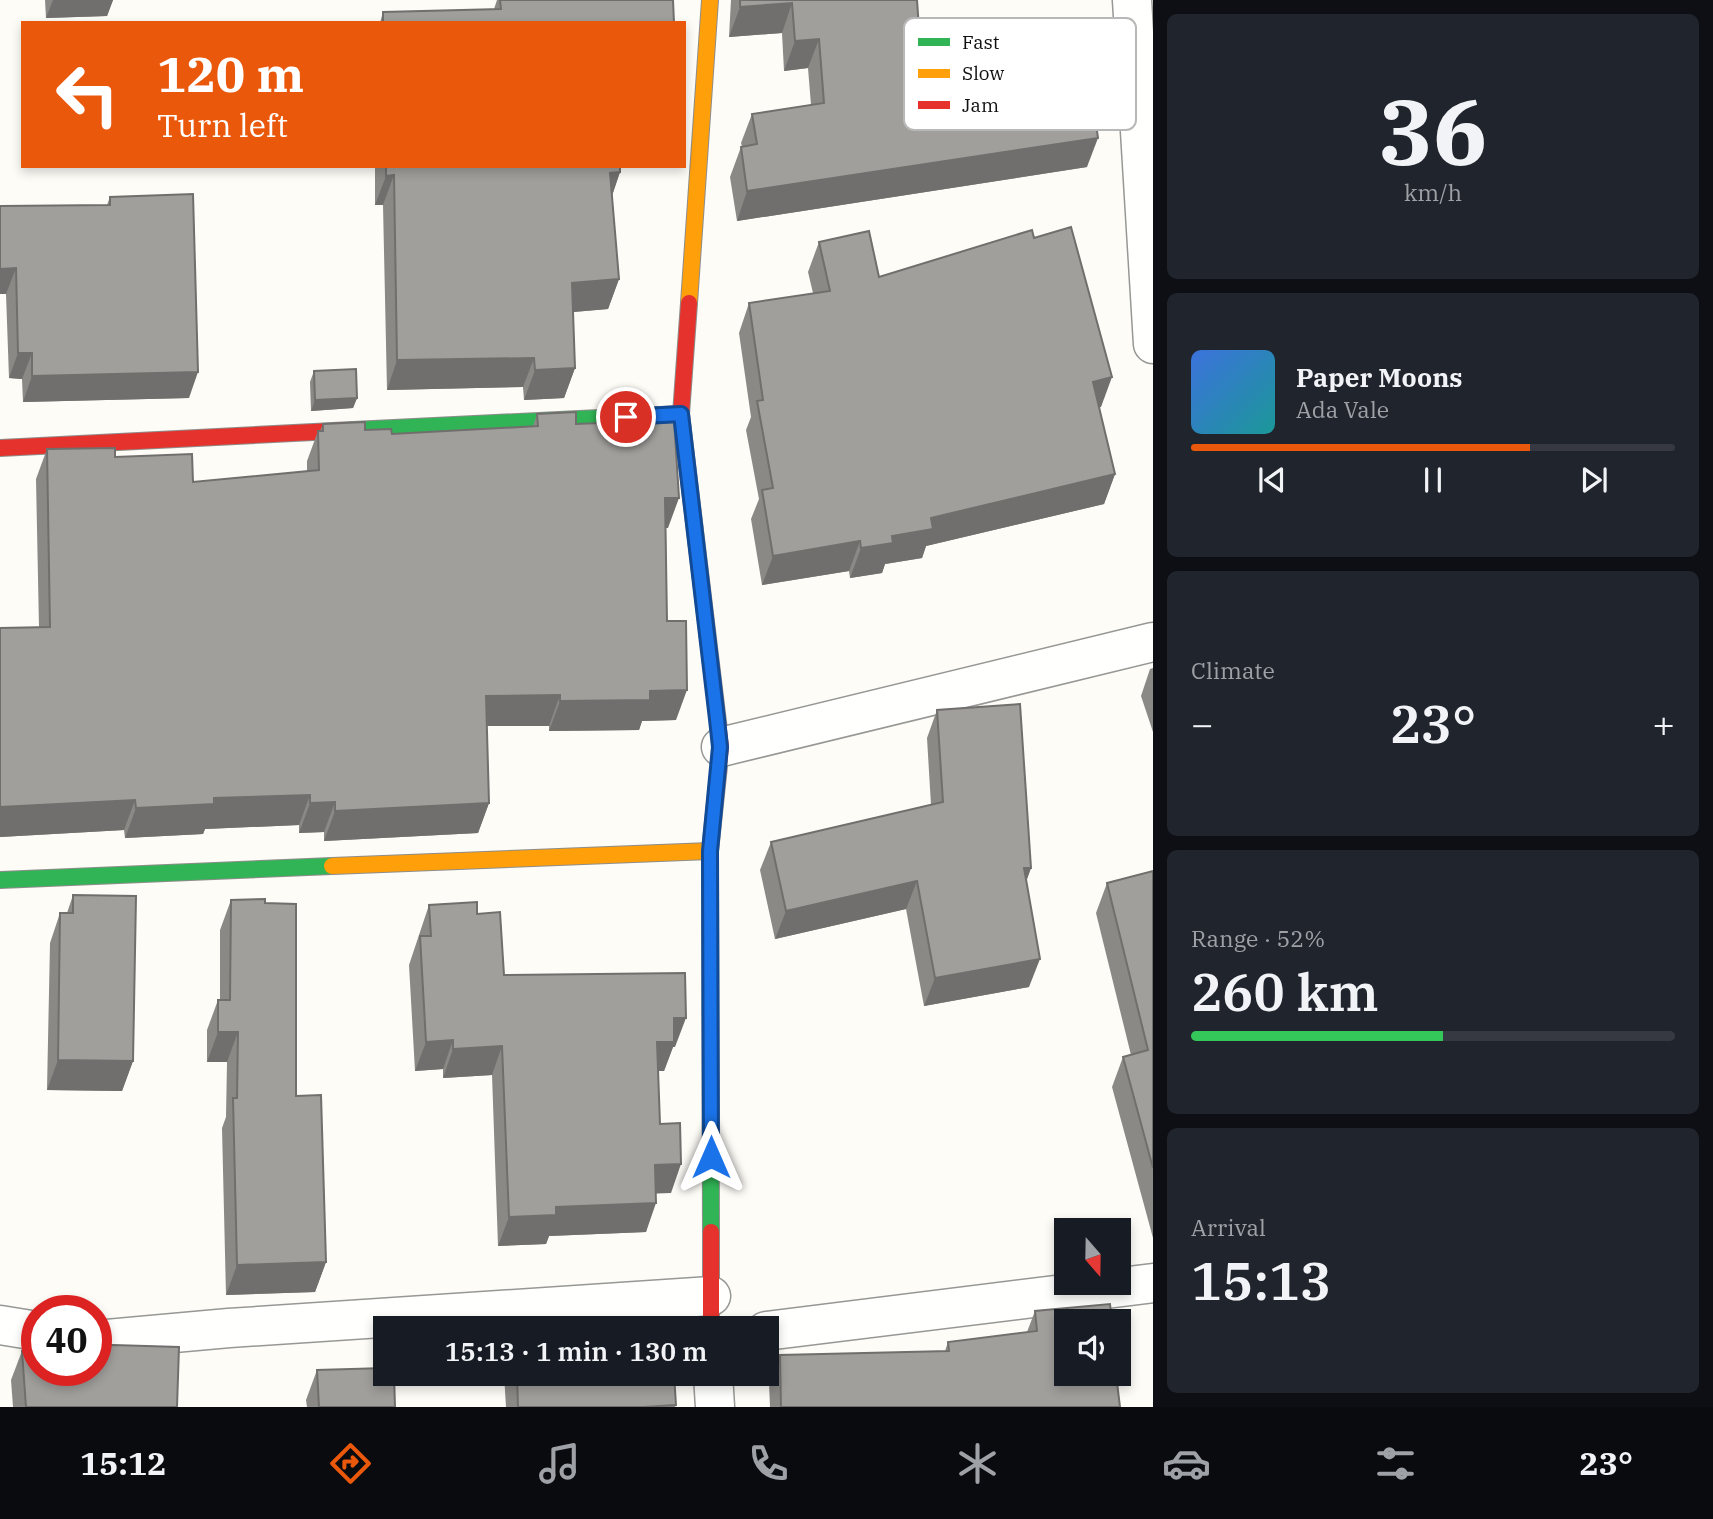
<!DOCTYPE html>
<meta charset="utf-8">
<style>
body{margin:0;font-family:"IBM Plex Serif",serif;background:#20242c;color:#f1f3f6;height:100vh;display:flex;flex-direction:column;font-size:26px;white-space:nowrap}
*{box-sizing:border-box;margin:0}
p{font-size:23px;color:#9ea1a6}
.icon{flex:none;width:38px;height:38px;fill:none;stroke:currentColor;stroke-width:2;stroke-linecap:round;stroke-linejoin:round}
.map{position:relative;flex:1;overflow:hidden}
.drawer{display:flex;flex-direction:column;gap:14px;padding:14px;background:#0d0f14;width:560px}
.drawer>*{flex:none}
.banner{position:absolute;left:21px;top:21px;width:665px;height:147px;border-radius:0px;box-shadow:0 4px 10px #0003;background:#ea580c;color:#fff;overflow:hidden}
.needle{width:46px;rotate:160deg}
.fabs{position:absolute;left:1054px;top:1218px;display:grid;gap:14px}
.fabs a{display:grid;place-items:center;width:77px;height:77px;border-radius:0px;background:#171b24;box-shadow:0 4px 10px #0003;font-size:35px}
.speed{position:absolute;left:21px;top:1295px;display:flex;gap:14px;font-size:35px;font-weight:700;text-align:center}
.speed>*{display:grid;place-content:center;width:91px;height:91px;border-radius:50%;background:#171b24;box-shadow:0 4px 10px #0003;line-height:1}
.speed .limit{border:10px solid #d22;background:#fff;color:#111}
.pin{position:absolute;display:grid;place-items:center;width:60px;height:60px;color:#fff;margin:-30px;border:4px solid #fff;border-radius:50%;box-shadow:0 2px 7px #0007}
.me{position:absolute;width:77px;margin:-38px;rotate:0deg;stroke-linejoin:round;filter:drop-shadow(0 0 5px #0008)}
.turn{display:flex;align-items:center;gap:24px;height:147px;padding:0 21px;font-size:32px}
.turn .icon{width:91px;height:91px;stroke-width:2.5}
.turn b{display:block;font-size:49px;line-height:60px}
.big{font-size:52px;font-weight:600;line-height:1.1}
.drawer .tile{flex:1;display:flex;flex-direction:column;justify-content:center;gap:10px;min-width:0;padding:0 24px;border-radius:10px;background:#20242c}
.drawer .dial{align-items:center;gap:0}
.dial b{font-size:91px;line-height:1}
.song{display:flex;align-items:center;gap:21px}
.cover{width:84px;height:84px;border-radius:10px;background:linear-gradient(135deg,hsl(220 70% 55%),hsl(180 70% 35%))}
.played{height:7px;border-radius:4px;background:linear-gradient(90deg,#ea580c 70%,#363941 70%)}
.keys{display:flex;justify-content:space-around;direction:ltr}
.heat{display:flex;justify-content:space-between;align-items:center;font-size:38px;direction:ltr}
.charge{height:10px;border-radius:5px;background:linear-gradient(90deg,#34c759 52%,#363941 0)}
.trip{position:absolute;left:373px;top:1316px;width:406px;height:70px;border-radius:0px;background:#171b24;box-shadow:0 4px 10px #0003;font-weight:600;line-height:70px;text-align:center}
.menu{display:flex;height:112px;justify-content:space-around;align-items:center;background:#090b0e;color:#9ea1a6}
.menu .icon{width:49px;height:49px}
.menu .current{color:#ea580c}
.menu b{font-size:32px;color:#f1f3f6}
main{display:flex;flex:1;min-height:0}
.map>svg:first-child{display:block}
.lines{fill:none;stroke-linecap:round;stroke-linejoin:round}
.street-casing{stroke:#979795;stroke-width:41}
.fast-casing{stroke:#8e8d8b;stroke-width:18}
.slow-casing{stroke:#8e8d8b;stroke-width:18}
.jam-casing{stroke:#8e8d8b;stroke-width:18}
.street{stroke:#fffffe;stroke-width:38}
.fast{stroke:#30b455;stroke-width:16}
.slow{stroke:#ff9f0a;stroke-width:16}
.jam{stroke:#e5322d;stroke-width:16}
.wall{fill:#8a8986}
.shaded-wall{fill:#716f6d}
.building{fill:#a19f9c;stroke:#716f6d;stroke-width:2}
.route-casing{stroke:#114b97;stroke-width:18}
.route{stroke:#1a73e8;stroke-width:12}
.key{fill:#fff;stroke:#b8b8b8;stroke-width:2}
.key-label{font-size:19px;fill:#111}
</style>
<main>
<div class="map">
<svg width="1153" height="1407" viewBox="0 0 1153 1407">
<rect width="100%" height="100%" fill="#fdfcf7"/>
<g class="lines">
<defs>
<g id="street">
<polyline points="1132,0 1153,344"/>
<polyline points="721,747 1153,642"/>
<polyline points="0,1325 37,1331"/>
<polyline points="766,1331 1153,1283"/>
<polyline points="96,1340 229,1328 711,1296"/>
<polyline points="713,1374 715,1407"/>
</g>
<g id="fast">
<polyline points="353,430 681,414"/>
<polyline points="0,880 332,866"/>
<polyline points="710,882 711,1232"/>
</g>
<g id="slow">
<polyline points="689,303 710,0"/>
<polyline points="332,866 710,851"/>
</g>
<g id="jam">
<polyline points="689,303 681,414 721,747 710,851 710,882"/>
<polyline points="0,448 353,430"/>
<polyline points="711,1232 711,1328"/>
</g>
</defs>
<use href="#street" class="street-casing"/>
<use href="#fast" class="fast-casing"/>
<use href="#slow" class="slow-casing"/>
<use href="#jam" class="jam-casing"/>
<use href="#street" class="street"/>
<use href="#fast" class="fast"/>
<use href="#slow" class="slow"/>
<use href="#jam" class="jam"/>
</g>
<g class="wall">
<polygon points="45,0 113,0 107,16 46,18"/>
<polygon points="497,0 673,0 674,23 380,23 383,12 494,9"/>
<polygon points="731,0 917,0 924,99 1087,167 737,221 730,177 741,147 742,147 741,143 752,114 811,105 808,68 784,71 782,33 729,37"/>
<polygon points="375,166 620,166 620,172 612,195 619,279 608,309 573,312 575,368 564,398 524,400 523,387 387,390 383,205 375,205"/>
<polygon points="110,197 189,398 23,402 22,379 9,378 6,294 0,206 107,205"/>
<polygon points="1034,238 1101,407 1099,407 1115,474 1104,504 926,546 922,558 885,564 882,573 850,578 849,571 762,585 751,519 759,499 746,430 751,417 739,333 749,303 813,293 808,272 819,242 879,277"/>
<polygon points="314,371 357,398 353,408 311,411 310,382"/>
<polygon points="537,414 576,424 668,528 666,528 667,621 676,720 642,721 639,730 549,731 549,726 486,726 489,803 478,833 324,841 324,832 299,833 299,825 205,829 203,834 125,838 124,830 0,837 0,628 39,627 36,479 47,449 115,457 193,482 307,472 307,461 318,431 320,431 323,424 392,434 533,426"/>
<polygon points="1153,668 1153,732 1141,696 1150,669"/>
<polygon points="937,710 1031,868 1026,881 1029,987 924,1006 906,909 775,939 760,870 771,842 931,805 927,738"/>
<polygon points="1153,871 1153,1238 1112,1087 1123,1057 1131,1055 1096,913 1107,883"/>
<polygon points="73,895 133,1061 122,1091 47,1090 50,943 60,913 67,913"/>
<polygon points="231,900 265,903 296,1096 326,1262 315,1292 226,1295 222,1128 226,1117 227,1062 207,1062 207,1030 218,1000 220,1000 220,930"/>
<polygon points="429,905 477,914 504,975 675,1047 673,1047 664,1071 658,1071 660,1124 671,1193 656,1193 646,1232 549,1236 546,1244 498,1246 492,1075 443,1078 443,1069 415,1071 409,965"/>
<polygon points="1035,1311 1120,1407 770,1407 769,1383 780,1355 945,1351 948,1342 1027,1332"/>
<polygon points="22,1351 177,1407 13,1407 11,1380"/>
<polygon points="317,1370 395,1407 307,1407 306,1400"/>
<polygon points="504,1374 674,1374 676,1405 675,1407 506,1407"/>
</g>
<g class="shaded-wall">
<polygon points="53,0 113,0 107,16 46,18"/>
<polygon points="792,3 782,33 729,37 740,7"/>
<polygon points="819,39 808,68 784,71 795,41"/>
<polygon points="1098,138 1087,167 737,221 747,191"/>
<polygon points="620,172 610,202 610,173"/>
<polygon points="394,175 383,205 375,205 386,176"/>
<polygon points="16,268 6,294 0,294 0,269"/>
<polygon points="619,279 608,309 562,313 572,283"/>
<polygon points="18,353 32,353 22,379 9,378"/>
<polygon points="534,358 523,387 387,390 397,360"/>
<polygon points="575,368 564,398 524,400 535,370"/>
<polygon points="198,372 189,398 23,402 32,376"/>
<polygon points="1112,377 1101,407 1082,412 1093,382"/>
<polygon points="357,398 353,408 311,411 315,400"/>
<polygon points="1115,474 1104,504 926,546 922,558 885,564 882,573 850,578 861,548 931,518"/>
<polygon points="665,498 679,498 668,528 654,528"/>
<polygon points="860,541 849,571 762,585 773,556"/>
<polygon points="687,690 676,720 642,721 639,730 549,731 560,701 650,691"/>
<polygon points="560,695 549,726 475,726 486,696"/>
<polygon points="310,795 299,825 205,829 203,834 125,838 136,808 214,798"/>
<polygon points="135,800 124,830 0,837 0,807"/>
<polygon points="335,802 324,832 299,833 310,803"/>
<polygon points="489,803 478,833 324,841 335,811"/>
<polygon points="1024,868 1031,868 1021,896"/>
<polygon points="917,881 906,909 775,939 786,911"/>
<polygon points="1040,959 1029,987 924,1006 935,978"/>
<polygon points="674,1018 686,1018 675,1047 673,1047 664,1071 646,1071 657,1042"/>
<polygon points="218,1032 238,1032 227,1062 207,1062"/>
<polygon points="453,1040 443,1069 415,1071 426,1042"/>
<polygon points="502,1046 492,1075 443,1078 453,1049"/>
<polygon points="58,1060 133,1061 122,1091 47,1090"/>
<polygon points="681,1164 671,1193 644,1194 655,1165"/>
<polygon points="656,1203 646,1232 549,1236 546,1244 498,1246 509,1217 556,1207"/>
<polygon points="326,1262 315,1292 226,1295 237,1265"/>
</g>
<g class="building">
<polygon points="500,0 673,0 674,23 383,23 383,12 501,9"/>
<polygon points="740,0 917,0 924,99 1089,75 1098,138 747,191 741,147 757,144 752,114 824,103 819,39 795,41 792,3 740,7"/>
<polygon points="386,166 620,166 620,172 610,173 619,279 572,283 575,368 535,370 534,358 397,360 394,175 386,176"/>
<polygon points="193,194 198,372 32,376 32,353 18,353 16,268 0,269 0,206 110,205 110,197"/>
<polygon points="1071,227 1112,377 1093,382 1115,474 931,518 933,529 892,536 893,543 861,548 860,541 773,556 762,490 773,488 757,401 763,400 749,303 830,291 819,242 869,231 879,277 1032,230 1034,238"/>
<polygon points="356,369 357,398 315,400 314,371"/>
<polygon points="576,412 576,424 674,420 679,498 665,498 667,621 686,621 687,690 650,691 650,700 560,701 560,695 486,696 489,803 335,811 335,802 310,803 310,795 214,798 214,804 136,808 135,800 0,807 0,628 50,627 47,449 115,448 115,457 192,454 193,482 319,470 318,431 323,431 323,424 365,422 365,430 391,429 392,434 538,426 537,414"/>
<polygon points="1020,704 1031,868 1024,868 1040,959 935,978 917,881 786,911 771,842 943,802 937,710"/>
<polygon points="1153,871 1153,1168 1123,1057 1148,1050 1107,883"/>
<polygon points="73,895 136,896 133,1061 58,1060 60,913 73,913"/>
<polygon points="265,899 265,903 296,904 296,1096 321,1095 326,1262 237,1265 233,1098 237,1098 238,1032 218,1032 218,1000 230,1000 231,900"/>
<polygon points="477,902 477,914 500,912 504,975 685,973 686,1018 674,1018 674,1042 657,1042 660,1124 680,1123 681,1164 655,1165 656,1203 556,1207 556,1215 509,1217 502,1046 453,1049 453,1040 426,1042 420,936 431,936 429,905"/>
<polygon points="1110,1304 1112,1321 1066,1321 1066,1374 1116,1374 1120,1407 781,1407 780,1355 949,1351 948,1342 1037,1331 1035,1311"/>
<polygon points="672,1327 672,1328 646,1328"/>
<polygon points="113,1345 179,1347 177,1407 26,1407 22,1351 37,1350 37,1370 96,1370 96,1346"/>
<polygon points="385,1368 385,1374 394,1374 395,1407 319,1407 317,1370"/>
<polygon points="517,1374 674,1374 676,1405 644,1407 518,1407"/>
</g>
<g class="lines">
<defs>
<polyline id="route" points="626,417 681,414 717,719 720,747 710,851 711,1157"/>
</defs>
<use href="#route" class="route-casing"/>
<use href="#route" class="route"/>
</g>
<rect x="904" y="18" width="232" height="112" rx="10" class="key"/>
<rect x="918" y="38" width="32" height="8" fill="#30b455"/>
<rect x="918" y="69" width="32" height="9" fill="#ff9f0a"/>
<rect x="918" y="101" width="32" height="8" fill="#e5322d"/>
<g class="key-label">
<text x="962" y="49">Fast</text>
<text x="962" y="80">Slow</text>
<text x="962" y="112">Jam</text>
</g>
</svg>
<div class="fabs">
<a><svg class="needle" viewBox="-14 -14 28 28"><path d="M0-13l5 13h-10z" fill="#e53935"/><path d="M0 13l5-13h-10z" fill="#9ea1a6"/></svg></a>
<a><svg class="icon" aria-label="sound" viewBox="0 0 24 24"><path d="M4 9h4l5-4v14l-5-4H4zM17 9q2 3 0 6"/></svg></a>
</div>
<div class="speed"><div class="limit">40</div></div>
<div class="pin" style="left:626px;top:417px;background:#d93025"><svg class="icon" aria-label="arrive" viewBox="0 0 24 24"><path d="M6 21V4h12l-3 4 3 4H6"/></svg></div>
<svg class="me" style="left:711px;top:1157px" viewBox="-20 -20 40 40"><path d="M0-17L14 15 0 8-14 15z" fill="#1a73e8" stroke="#fff" stroke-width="4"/></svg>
<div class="trip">15:13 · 1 min · 130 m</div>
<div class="banner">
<div class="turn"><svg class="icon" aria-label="left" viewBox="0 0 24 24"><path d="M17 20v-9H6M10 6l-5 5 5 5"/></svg><div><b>120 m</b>Turn left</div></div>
</div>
</div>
<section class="drawer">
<div class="tile dial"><b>36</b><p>km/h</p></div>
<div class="tile">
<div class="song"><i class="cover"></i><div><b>Paper Moons</b><p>Ada Vale</p></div></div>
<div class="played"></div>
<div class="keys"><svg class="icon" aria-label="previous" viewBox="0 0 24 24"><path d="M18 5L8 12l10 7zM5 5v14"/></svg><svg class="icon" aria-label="pause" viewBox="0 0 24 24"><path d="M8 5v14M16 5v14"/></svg><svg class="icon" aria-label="next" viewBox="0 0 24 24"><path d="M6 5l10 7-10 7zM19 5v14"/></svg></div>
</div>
<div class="tile"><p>Climate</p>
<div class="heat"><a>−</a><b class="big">23°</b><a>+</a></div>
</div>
<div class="tile"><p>Range · 52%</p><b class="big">260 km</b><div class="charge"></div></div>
<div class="tile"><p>Arrival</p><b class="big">15:13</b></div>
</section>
</main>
<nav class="menu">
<b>15:12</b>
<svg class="icon current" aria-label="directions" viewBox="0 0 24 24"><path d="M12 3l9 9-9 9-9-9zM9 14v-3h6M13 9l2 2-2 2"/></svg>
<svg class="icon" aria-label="music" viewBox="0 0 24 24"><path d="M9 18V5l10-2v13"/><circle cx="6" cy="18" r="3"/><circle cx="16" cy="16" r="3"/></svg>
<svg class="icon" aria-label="phone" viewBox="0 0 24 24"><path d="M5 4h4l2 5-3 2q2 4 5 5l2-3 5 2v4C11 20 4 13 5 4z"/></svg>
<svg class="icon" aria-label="climate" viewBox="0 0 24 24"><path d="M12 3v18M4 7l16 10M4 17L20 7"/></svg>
<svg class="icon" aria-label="car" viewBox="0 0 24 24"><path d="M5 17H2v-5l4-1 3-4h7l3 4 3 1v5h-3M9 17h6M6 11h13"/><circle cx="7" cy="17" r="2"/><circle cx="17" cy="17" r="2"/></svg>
<svg class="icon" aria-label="filters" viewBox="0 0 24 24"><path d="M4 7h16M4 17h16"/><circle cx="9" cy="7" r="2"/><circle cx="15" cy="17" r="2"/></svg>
<b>23°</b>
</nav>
